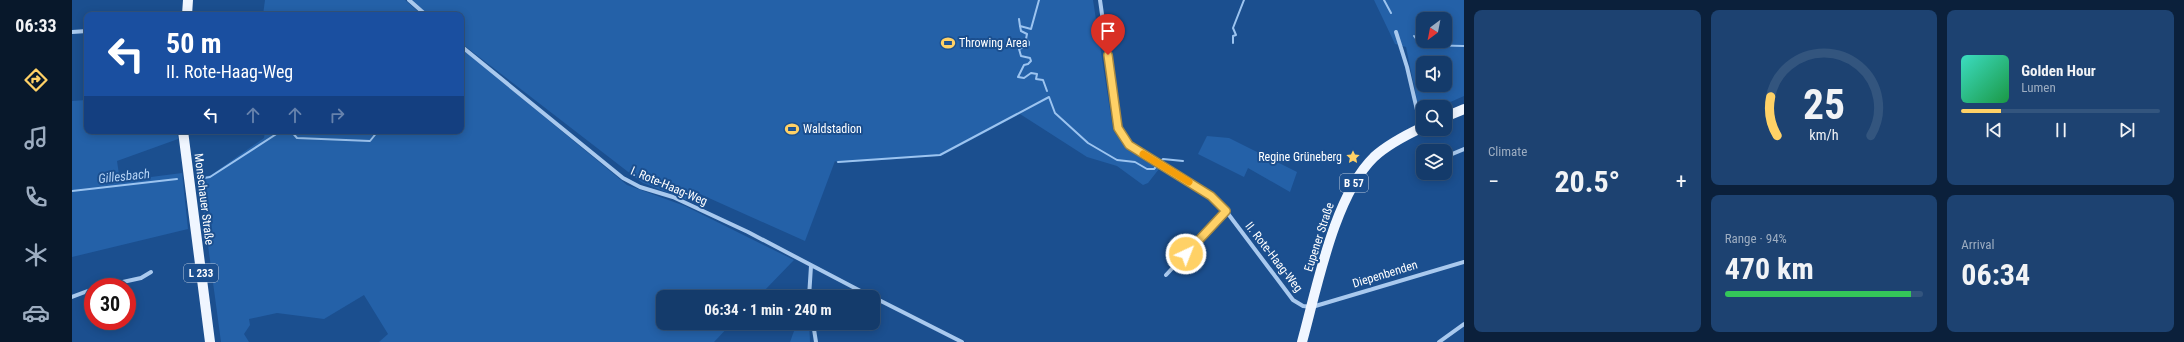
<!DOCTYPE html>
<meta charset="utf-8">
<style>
body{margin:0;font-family:"Roboto Condensed",sans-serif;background:#1d4271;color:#f1f3f6;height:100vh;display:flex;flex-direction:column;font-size:15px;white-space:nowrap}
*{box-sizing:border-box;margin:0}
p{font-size:13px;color:#9dadc1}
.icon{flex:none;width:22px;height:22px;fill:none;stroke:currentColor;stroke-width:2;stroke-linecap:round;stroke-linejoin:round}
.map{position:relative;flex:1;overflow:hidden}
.panel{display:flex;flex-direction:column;gap:10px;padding:10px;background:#0b203b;width:720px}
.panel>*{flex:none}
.banner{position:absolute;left:12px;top:12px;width:380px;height:122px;border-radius:8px;box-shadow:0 2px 10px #0003,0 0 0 1px #33557e;background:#1a4fa0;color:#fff;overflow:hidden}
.needle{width:26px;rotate:212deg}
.fabs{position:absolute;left:1344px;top:12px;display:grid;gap:8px}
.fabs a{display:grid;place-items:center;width:36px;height:36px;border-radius:8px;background:#143b6b;box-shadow:0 2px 10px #0003,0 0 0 1px #33557e;font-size:20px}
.speed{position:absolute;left:12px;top:278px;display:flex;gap:8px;font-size:20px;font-weight:700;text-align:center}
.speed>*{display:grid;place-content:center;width:52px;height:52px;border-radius:50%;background:#143b6b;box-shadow:0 2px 10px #0003,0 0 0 1px #33557e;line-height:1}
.speed .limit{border:6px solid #d22;background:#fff;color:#111}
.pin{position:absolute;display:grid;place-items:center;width:34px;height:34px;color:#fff;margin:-41px -17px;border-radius:50% 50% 50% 0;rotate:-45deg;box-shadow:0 0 4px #0007}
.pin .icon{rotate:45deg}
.me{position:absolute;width:44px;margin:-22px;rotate:43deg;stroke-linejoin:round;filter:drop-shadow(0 0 3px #0008)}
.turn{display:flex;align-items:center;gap:14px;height:84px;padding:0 16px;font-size:18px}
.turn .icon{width:52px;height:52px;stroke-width:2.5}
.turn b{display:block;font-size:28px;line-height:34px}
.lanes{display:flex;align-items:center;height:38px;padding:0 16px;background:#0003;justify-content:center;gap:20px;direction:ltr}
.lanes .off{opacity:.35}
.big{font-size:30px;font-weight:700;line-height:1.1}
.panel .card{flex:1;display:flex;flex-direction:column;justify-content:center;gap:6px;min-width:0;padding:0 14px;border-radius:8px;background:#1d4271}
.panel .dial{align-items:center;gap:0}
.dial svg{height:104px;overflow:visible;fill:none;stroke:#33557e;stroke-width:7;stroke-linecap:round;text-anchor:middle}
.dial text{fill:#f1f3f6;stroke:none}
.song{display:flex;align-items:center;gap:12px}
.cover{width:48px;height:48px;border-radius:6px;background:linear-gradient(135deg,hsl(170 70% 55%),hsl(140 70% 35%))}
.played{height:4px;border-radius:2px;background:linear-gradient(90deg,#ffd166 20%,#33557e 20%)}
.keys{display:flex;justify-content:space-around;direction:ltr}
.heat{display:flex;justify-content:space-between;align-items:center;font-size:22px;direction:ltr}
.charge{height:6px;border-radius:3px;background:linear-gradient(90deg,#34c759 94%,#33557e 0)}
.panel .tiles{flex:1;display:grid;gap:10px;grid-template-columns:repeat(3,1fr)}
.card:first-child{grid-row:span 2}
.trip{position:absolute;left:584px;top:290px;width:224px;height:40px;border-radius:8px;background:#143b6b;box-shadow:0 2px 10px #0003,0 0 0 1px #33557e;font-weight:700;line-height:40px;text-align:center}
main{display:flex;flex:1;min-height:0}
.tab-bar{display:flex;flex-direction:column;width:72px;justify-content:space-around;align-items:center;background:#08182b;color:#9dadc1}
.tab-bar .icon{width:28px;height:28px}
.tab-bar .current{color:#ffd166}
.tab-bar b{font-size:18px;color:#f1f3f6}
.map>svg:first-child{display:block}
.green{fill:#2461a8;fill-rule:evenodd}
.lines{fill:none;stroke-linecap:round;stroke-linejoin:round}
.stream{stroke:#9cc4f0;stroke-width:2}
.minor{stroke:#a9c9ee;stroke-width:4}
.primary{stroke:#f0f6ff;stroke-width:10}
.route-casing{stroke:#a68842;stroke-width:10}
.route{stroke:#ffd166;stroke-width:7}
.slow{stroke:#f59e0b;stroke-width:7}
.labels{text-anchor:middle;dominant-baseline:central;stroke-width:4;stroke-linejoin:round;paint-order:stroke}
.shield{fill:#1b4f8f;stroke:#bbcadd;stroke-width:1}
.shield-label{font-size:11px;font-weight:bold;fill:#fff}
.poi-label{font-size:12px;fill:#fff;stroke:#1b4f8f;text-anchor:start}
.street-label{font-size:12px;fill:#fff;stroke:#1b4f8f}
.water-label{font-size:13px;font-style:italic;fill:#b5d3f5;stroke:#1b4f8f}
</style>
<main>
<nav class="tab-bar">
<b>06:33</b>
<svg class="icon current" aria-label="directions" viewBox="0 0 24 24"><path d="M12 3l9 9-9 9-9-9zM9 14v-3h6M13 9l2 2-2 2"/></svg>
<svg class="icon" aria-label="music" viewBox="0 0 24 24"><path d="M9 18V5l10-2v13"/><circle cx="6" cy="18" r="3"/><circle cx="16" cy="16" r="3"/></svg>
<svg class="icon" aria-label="phone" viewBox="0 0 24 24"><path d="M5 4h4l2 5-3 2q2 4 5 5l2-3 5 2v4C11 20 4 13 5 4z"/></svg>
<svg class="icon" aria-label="climate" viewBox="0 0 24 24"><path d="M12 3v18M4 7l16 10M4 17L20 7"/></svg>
<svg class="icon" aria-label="car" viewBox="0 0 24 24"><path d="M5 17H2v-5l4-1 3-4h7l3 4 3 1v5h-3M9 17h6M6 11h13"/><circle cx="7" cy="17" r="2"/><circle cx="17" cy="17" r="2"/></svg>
</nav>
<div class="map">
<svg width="1392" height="342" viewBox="0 0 1392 342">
<rect width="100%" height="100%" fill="#1b4f8f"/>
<g class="green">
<polygon points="193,0 333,0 350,15 191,15"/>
<polygon points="340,0 1021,0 1041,130 1054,149 1087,169 1076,183 1071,185 1045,166 1015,157 948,114 869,156 766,163 763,161 733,241 619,190 615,200 571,183 564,178 389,43 389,15 357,15"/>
<path d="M1302 0H1392V96L1367 107H1351V114L1348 115 1334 47 1323 44ZM1351 19H1373V41H1351ZM1351 63H1373V85H1351Z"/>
<polygon points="389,48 555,185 613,206 722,260 686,297 591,297 591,323 660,323 642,342 307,342 316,334 292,295 252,319 205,313 177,319 178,325 172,334 177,342 149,342 127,178 139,175 192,138 193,131 389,131"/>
<polygon points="15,100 15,131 105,131 106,139 45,161 48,181 110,173 116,229 0,257 0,101"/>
<polygon points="1135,136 1157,138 1225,172 1218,192 1176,168 1172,177 1126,154"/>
<polygon points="725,323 737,323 738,342 718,342"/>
</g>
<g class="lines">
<g class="stream">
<polyline points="967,0 959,29 948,26 949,31 955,34 954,39 957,42 957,45 947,49 949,56 958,58 959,61 956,64 952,65 946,77 952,78 959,73 965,74 964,79 971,80 975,91"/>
<polyline points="1312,0 1319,13"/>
<polyline points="947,19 948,26"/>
<polyline points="1342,36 1349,45 1392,46"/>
<polyline points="1161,43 1161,36 1164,35 1161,28 1172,0"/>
<polyline points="219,131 225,138 298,141 306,131"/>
<polyline points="766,162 868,155 977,97 983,113 1016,143 1045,160 1063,162 1075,169 1082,169 1091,159 1111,161"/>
<polyline points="126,179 138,177 209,131"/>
<polyline points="0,191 105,179"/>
</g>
<g class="minor">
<polyline points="337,0 354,15"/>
<polyline points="1028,0 1046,128 1057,145 1139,196 1154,211 1221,300 1231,306 1240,307 1392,262"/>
<polyline points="0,32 15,31"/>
<polyline points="1324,32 1335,67 1349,127"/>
<polyline points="389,46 551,178 568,187 601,197 676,232 800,297"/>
<polyline points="1373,157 1392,149"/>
<polyline points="1094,275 1154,211"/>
<polyline points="28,287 69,278 79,272"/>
<polyline points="0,297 21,289"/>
<polyline points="737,297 739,266"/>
<polyline points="801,297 890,342"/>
<polyline points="741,323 744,342"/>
<polyline points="1367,342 1392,324"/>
</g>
<g class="primary">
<polyline points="115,15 116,0"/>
<polyline points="1373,117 1392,109"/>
<polyline points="111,131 138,342"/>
<path d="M1230 342C1245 288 1262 196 1302 157 1316 144 1334 135 1351 127"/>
</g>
</g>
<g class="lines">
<defs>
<polyline id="route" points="1036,55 1046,128 1057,145 1139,196 1154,211 1114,254"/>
</defs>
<use href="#route" class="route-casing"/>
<use href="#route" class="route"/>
<polyline class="slow" points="1071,154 1117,182"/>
</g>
<defs>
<symbol id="stadium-bare" viewBox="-9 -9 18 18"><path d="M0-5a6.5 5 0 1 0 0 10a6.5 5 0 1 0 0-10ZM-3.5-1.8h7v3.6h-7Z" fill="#ffd166" stroke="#1b4f8f" stroke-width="2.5" paint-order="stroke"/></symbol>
<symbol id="sight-bare" viewBox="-9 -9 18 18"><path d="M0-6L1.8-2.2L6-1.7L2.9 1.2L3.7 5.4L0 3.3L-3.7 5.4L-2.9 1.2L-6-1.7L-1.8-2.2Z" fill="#ffd166" stroke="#1b4f8f" stroke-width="2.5" paint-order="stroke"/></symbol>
</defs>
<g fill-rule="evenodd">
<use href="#stadium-bare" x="866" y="33" width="20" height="20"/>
<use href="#stadium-bare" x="710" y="119" width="20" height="20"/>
<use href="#sight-bare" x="1271" y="147" width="20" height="20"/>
</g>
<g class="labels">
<g class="shield">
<rect x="1268" y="174" width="28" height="18" rx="3"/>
<rect x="112" y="264" width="34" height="18" rx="3"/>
</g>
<g class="shield-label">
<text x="1282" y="183">B 57</text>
<text x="129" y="273">L 233</text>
</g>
<g class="poi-label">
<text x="887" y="43">Throwing Area</text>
<text x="731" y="129">Waldstadion</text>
<text x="1270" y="157" text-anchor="end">Regine Grüneberg</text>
</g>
<g class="street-label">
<text transform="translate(597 186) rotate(23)">I. Rote-Haag-Weg</text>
<text transform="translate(132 199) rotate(83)">Monschauer Straße</text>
<text transform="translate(1247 237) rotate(-72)">Eupener Straße</text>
<text transform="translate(1202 257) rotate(52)">II. Rote-Haag-Weg</text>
<text transform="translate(1313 274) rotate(-17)">Diepenbenden</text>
</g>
<g class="water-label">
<text transform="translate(52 176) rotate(-6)">Gillesbach</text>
</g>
</g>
</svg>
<div class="fabs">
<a><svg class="needle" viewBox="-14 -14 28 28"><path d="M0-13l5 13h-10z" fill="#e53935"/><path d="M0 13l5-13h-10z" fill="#9dadc1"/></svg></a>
<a><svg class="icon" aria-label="sound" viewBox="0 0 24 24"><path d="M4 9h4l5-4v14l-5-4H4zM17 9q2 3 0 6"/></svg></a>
<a><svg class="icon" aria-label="search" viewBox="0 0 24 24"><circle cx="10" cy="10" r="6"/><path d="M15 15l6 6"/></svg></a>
<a><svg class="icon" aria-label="layers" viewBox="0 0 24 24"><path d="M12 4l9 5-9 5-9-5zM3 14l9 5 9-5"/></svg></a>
</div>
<div class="speed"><div class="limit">30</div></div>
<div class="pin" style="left:1036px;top:55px;background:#d93025"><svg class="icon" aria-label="arrive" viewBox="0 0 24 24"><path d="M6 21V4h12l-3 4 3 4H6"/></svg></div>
<svg class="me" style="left:1114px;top:254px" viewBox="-20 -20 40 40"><circle r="17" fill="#ffd166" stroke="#fff" stroke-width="3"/><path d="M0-11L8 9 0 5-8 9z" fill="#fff"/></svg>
<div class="trip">06:34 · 1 min · 240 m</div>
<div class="banner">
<div class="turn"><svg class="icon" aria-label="left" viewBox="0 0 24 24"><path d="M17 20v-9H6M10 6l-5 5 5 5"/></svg><div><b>50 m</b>II. Rote-Haag-Weg</div></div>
<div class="lanes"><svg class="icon" aria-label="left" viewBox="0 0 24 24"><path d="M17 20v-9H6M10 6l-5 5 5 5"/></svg><svg class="icon off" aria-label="ahead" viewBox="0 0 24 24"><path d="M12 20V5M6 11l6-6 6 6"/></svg><svg class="icon off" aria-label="ahead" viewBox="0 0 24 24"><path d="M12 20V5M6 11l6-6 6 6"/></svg><svg class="icon off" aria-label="right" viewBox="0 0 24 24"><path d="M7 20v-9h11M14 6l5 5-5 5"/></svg></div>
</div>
</div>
<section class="panel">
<div class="tiles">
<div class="card"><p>Climate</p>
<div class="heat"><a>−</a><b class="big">20.5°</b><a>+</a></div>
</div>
<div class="card dial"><svg viewBox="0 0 100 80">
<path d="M14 69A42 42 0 1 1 86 69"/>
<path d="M14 69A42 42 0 0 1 9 39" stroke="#ffd166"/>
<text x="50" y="56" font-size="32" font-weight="700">25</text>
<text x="50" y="72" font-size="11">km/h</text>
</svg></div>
<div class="card">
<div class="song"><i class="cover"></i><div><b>Golden Hour</b><p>Lumen</p></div></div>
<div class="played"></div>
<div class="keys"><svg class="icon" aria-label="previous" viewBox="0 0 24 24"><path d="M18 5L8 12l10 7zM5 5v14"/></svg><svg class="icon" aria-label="pause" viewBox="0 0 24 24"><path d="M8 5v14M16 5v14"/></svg><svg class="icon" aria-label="next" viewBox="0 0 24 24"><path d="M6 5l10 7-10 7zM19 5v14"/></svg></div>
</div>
<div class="card"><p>Range · 94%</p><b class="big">470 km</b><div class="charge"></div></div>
<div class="card"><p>Arrival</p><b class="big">06:34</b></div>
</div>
</section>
</main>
